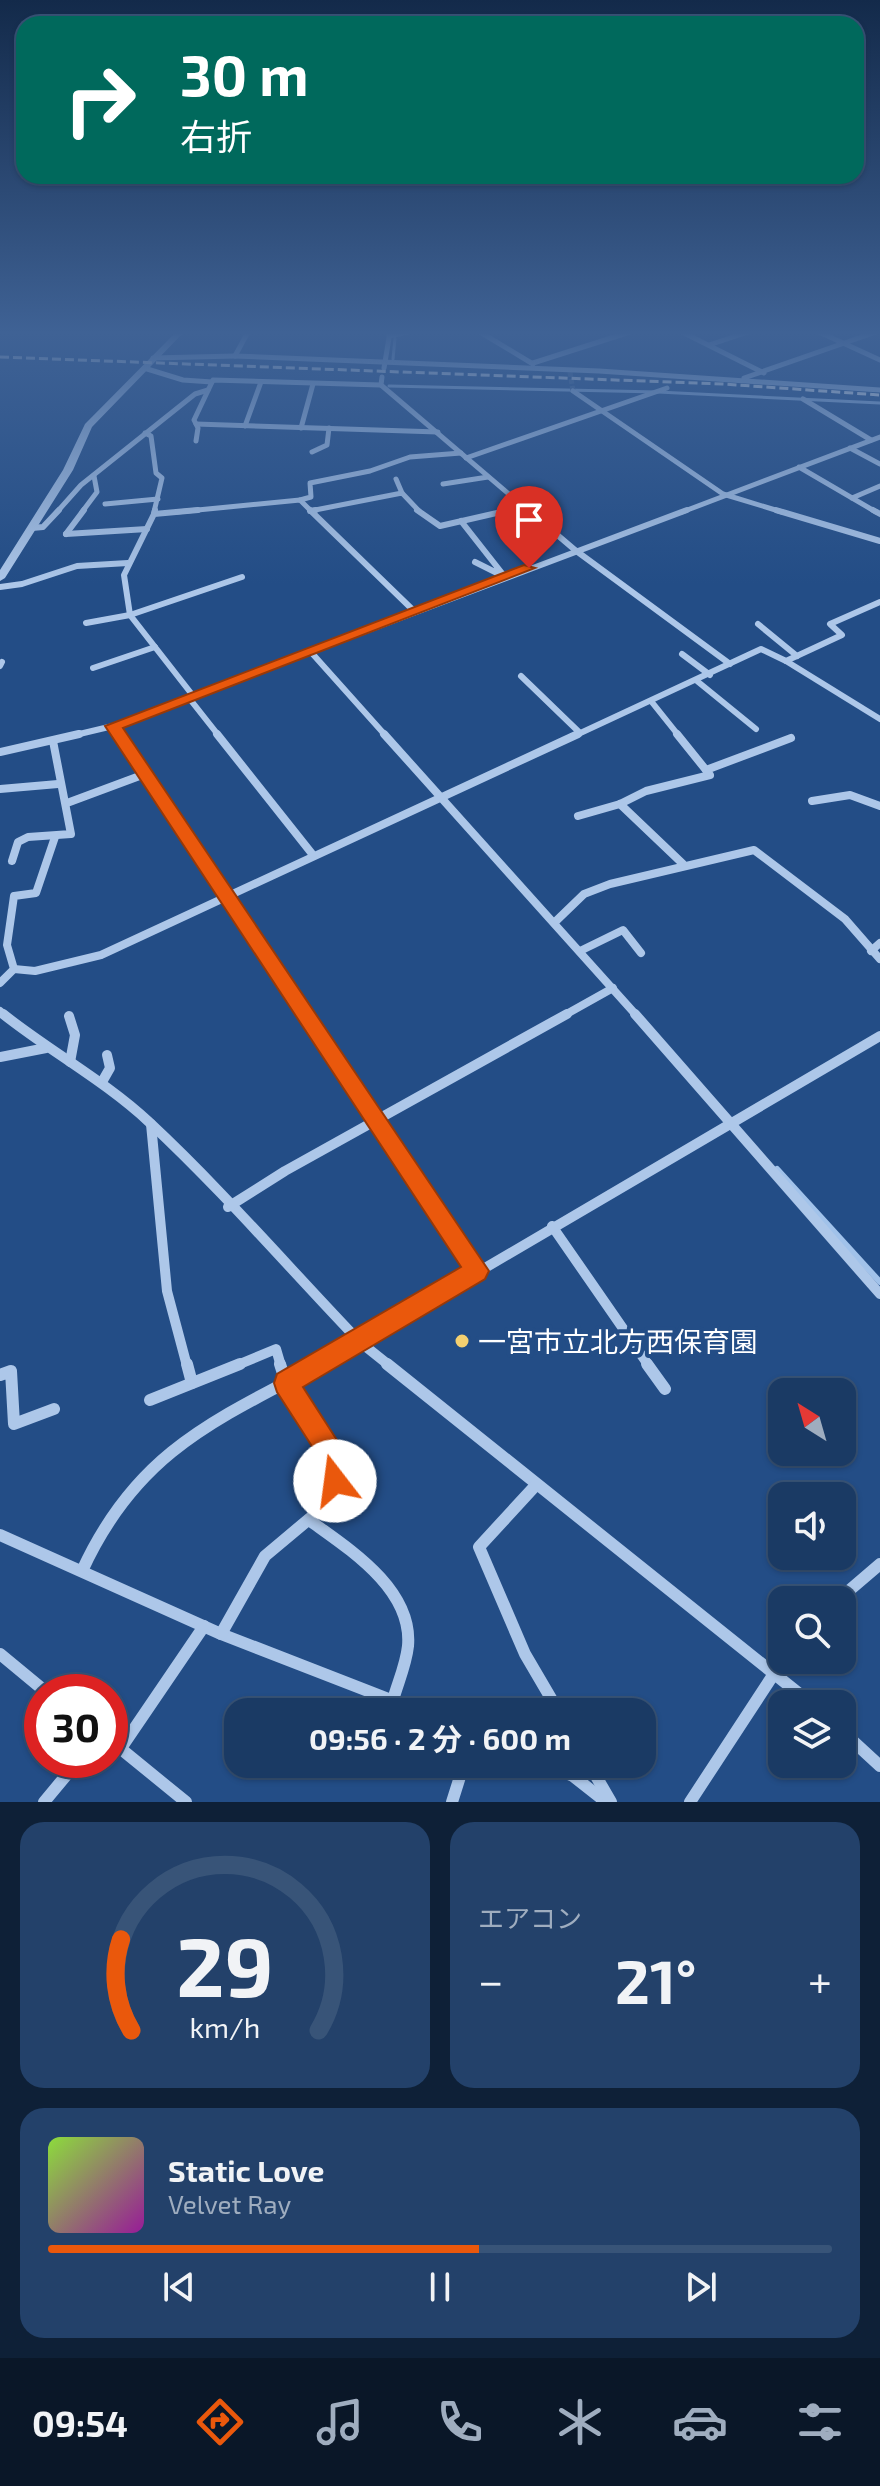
<!DOCTYPE html>
<html lang="ja">
<meta charset="utf-8">
<style>
body{margin:0;font-family:"Exo 2","Noto Sans JP",sans-serif;background:#23416a;color:#f1f3f6;height:100vh;display:flex;flex-direction:column;font-size:30px;white-space:nowrap}
*{box-sizing:border-box;margin:0}
p{font-size:26px;color:#9fadbf}
.icon{flex:none;width:44px;height:44px;fill:none;stroke:currentColor;stroke-width:2;stroke-linecap:round;stroke-linejoin:round}
.map{position:relative;height:1802px;overflow:hidden}
.drawer{display:flex;flex-direction:column;gap:20px;padding:20px;background:#0e2037;flex:1}
.drawer>*{flex:none}
.top-card{position:absolute;left:16px;top:16px;width:848px;height:168px;border-radius:24px;box-shadow:0 2px 6px #0004,0 0 0 2px #385478;background:#00695c;color:#fff;overflow:hidden}
.needle{width:52px;rotate:323deg}
.tools{position:absolute;left:768px;top:1378px;display:grid;gap:16px}
.tools a{display:grid;place-items:center;width:88px;height:88px;border-radius:16px;background:#1a3a64;box-shadow:0 2px 6px #0004,0 0 0 2px #385478;font-size:40px}
.speed{position:absolute;left:24px;top:1674px;display:flex;gap:16px;font-size:40px;font-weight:700;text-align:center}
.speed>*{display:grid;place-content:center;width:104px;height:104px;border-radius:50%;background:#1a3a64;box-shadow:0 2px 6px #0004,0 0 0 2px #385478;line-height:1}
.speed .limit{border:12px solid #d22;background:#fff;color:#111}
.pin{position:absolute;display:grid;place-items:center;width:68px;height:68px;color:#fff;margin:-82px -34px;border-radius:50% 50% 50% 0;rotate:-45deg;box-shadow:0 0 8px #0007}
.pin .icon{rotate:45deg}
.me{position:absolute;width:88px;margin:-44px;rotate:345deg;stroke-linejoin:round;filter:drop-shadow(0 0 6px #0008)}
.turn{display:flex;align-items:center;gap:28px;height:168px;padding:0 32px;font-size:36px}
.turn .icon{width:104px;height:104px;stroke-width:2.5}
.turn b{display:block;font-size:56px;line-height:68px}
.big{font-size:60px;font-weight:700;line-height:1.1}
.drawer .tile{flex:1;display:flex;flex-direction:column;justify-content:center;gap:12px;min-width:0;padding:0 28px;border-radius:24px;background:#23416a}
.drawer .dial{align-items:center;gap:0}
.dial svg{height:208px;overflow:visible;fill:none;stroke:#385478;stroke-width:7;stroke-linecap:round;text-anchor:middle}
.dial text{fill:#f1f3f6;stroke:none}
.song{display:flex;align-items:center;gap:24px}
.cover{width:96px;height:96px;border-radius:12px;background:linear-gradient(135deg,hsl(90 70% 55%),hsl(300 70% 35%))}
.played{height:8px;border-radius:4px;background:linear-gradient(90deg,#ea580c 55%,#385478 55%)}
.keys{display:flex;justify-content:space-around;direction:ltr}
.heat{display:flex;justify-content:space-between;align-items:center;font-size:44px;direction:ltr}
.drawer .tiles{flex:1;display:grid;gap:20px;grid-template-columns:1fr 1fr}
.tile:last-child{grid-column:span 2}
.trip{position:absolute;left:224px;top:1698px;width:432px;height:80px;border-radius:24px;background:#1a3a64;box-shadow:0 2px 6px #0004,0 0 0 2px #385478;font-weight:700;line-height:80px;text-align:center}
.tabs{display:flex;height:128px;justify-content:space-around;align-items:center;background:#0a1728;color:#9fadbf}
.tabs .icon{width:56px;height:56px}
.tabs .selected{color:#ea580c}
.tabs b{font-size:36px;color:#f1f3f6}
.map>svg:first-child{display:block}
.lines{fill:none;stroke-linecap:round;stroke-linejoin:round}
.stream-far1{stroke:#a1c2ea;stroke-width:3}
.stream{stroke:#a1c2ea;stroke-width:6}
.minor-tunnel{stroke:#446898;stroke-width:5;stroke-dasharray:5 2;stroke-linecap:butt}
.minor-far4{stroke:#adc7e9;stroke-width:5}
.minor-far3{stroke:#adc7e9;stroke-width:6}
.minor-far2{stroke:#adc7e9;stroke-width:8}
.minor-far1{stroke:#adc7e9;stroke-width:10}
.minor{stroke:#adc7e9;stroke-width:12}
.tertiary{fill:#adc7e9;fill-rule:evenodd}
.rail{stroke:#fff;stroke-width:3;stroke-dasharray:9 4;stroke-linecap:butt}
.route{fill:#ea580c;stroke:#983908;stroke-width:2}
.poi-dot{fill:#f4d070;stroke:#234d86;stroke-width:3}
.labels{text-anchor:middle;dominant-baseline:central;stroke-width:8;stroke-linejoin:round;paint-order:stroke}
.near-poi-label{font-size:28px;fill:#fff;stroke:#234d86;text-anchor:start}
</style>
<div class="map">
<svg width="880" height="1802" viewBox="0 0 880 1802">
<rect width="100%" height="100%" fill="#234d86"/>
<g class="lines">
<g class="stream-far1">
<polyline points="393,359 395,338"/>
<polyline points="389,386 658,392 880,403"/>
</g>
<polyline class="stream" points="777,1169 880,1282"/>
<polyline class="minor-tunnel" points="570,372 573,391"/>
<g class="minor-far4">
<polyline points="248,332 235,356 599,371 880,390"/>
<polyline points="480,332 533,364"/>
<polyline points="682,332 764,373"/>
<polyline points="819,332 880,360"/>
<polyline points="389,336 408,332"/>
<polyline points="709,345 748,332"/>
<polyline points="153,358 235,356"/>
<polyline points="533,363 630,332"/>
<polyline points="144,368 183,380 212,382"/>
<polyline points="384,368 390,332"/>
<polyline points="382,377 381,385 530,512"/>
<polyline points="744,378 876,332"/>
<polyline points="573,391 723,494 782,512"/>
<polyline points="803,399 871,440"/>
<polyline points="196,424 438,432"/>
<polyline points="245,426 261,382"/>
<polyline points="301,428 313,384"/>
<polyline points="145,433 151,436 156,473 162,478 154,512"/>
<polyline points="196,441 198,428 194,420 213,380 381,385"/>
<polyline points="850,448 880,464"/>
<polyline points="312,452 327,445 329,428"/>
<polyline points="466,458 667,388"/>
<polyline points="799,467 876,512"/>
<polyline points="396,479 402,493"/>
<polyline points="443,484 488,477"/>
<polyline points="852,498 880,486"/>
<polyline points="300,500 311,497 310,483 370,471 410,457 461,453"/>
<polyline points="105,504 158,499"/>
<polyline points="310,511 402,493 420,512"/>
<polyline points="57,512 81,485 195,394 208,390"/>
<polyline points="82,512 97,492 94,476"/>
<polyline points="177,512 300,500 312,512"/>
<polyline points="501,512 522,507"/>
<polyline points="682,512 880,437"/>
</g>
<g class="minor-far3">
<polyline points="310,510 414,611"/>
<polyline points="417,510 440,526 510,510"/>
<polyline points="528,510 575,550 730,664"/>
<polyline points="776,510 880,541"/>
<polyline points="873,510 880,514"/>
<polyline points="310,511 316,510"/>
<polyline points="154,514 155,510"/>
<polyline points="461,521 505,577 475,562"/>
<polyline points="32,528 43,527 59,510"/>
<polyline points="66,534 147,529"/>
<polyline points="66,534 84,510"/>
<polyline points="0,587 22,584 77,566 128,563"/>
<polyline points="86,623 130,615 242,577"/>
<polyline points="758,624 797,656"/>
<polyline points="310,651 386,736"/>
<polyline points="682,654 710,675"/>
<polyline points="786,661 880,719"/>
<polyline points="0,666 2,662"/>
<polyline points="93,668 155,647"/>
<polyline points="521,676 580,733"/>
<polyline points="697,681 756,729"/>
<polyline points="194,697 130,615 124,575 154,514 198,510"/>
<polyline points="189,698 219,736"/>
<polyline points="651,701 679,736"/>
<polyline points="113,726 119,736"/>
<polyline points="71,736 113,726 687,510"/>
<polyline points="574,736 761,649 786,661 842,635 830,624 880,602"/>
</g>
<g class="minor-far2">
<polyline points="118,734 304,1016"/>
<polyline points="217,734 313,855"/>
<polyline points="384,734 637,1016"/>
<polyline points="0,752 79,734"/>
<polyline points="706,770 791,738"/>
<polyline points="0,789 58,784"/>
<polyline points="812,801 850,795 880,806"/>
<polyline points="67,803 145,774"/>
<polyline points="620,804 683,864"/>
<polyline points="578,816 620,804 646,791 710,775 677,734"/>
<polyline points="12,861 18,842 28,837 71,834 53,741"/>
<polyline points="555,922 584,894 610,884 754,850 845,919 880,959"/>
<polyline points="580,951 623,930 641,953"/>
<polyline points="871,951 880,943"/>
<polyline points="14,969 35,971 101,955 578,734"/>
<polyline points="0,983 14,969 7,945 14,896 36,893 55,837"/>
<polyline points="0,1011 6,1016"/>
<polyline points="563,1016 613,988"/>
</g>
<g class="minor-far1">
<path d="M3 1014C51 1052 105 1081 149 1122 223 1191 290 1269 360 1342L390 1366"/>
<polyline points="303,1014 477,1271"/>
<polyline points="635,1014 880,1294"/>
<polyline points="69,1016 75,1035 70,1062"/>
<polyline points="0,1057 46,1048"/>
<polyline points="102,1082 110,1068 107,1055"/>
<polyline points="151,1124 167,1291 187,1366"/>
<polyline points="228,1207 285,1171 567,1014"/>
<polyline points="552,1226 649,1366"/>
<polyline points="235,1366 276,1349 281,1366"/>
<polyline points="318,1366 880,1036"/>
</g>
<g class="minor">
<polyline points="187,1364 192,1383"/>
<polyline points="387,1364 812,1704"/>
<polyline points="647,1364 665,1389"/>
<polyline points="0,1375 11,1371 14,1424 54,1409"/>
<polyline points="150,1400 240,1364"/>
<polyline points="536,1485 479,1547 525,1654 559,1712"/>
<path d="M309 1520C349 1549 413 1589 408 1646 406 1665 398 1682 393 1700"/>
<polyline points="0,1535 221,1634 422,1712"/>
<path d="M82 1571C136 1453 213 1421 321 1364"/>
<polyline points="838,1600 880,1564"/>
<polyline points="221,1634 265,1556 333,1499 338,1462 286,1383 280,1364"/>
<polyline points="0,1654 46,1692"/>
<polyline points="842,1731 880,1766"/>
<polyline points="110,1740 186,1802"/>
<polyline points="121,1748 204,1626"/>
<polyline points="546,1764 573,1776 606,1802"/>
<polyline points="589,1764 611,1802"/>
<polyline points="44,1802 79,1760"/>
<polyline points="452,1802 464,1764"/>
<polyline points="690,1802 783,1660"/>
</g>
<polygon class="tertiary" points="176,332 184,332 92,427 73,470 5,578 0,581 0,570 63,470 85,424"/>
<polyline class="rail" points="0,357 723,384 880,395"/>
</g>
<linearGradient id="sky" x2="0" y2="1"><stop stop-color="#132a4a"/><stop offset="0.57" stop-color="#3f6295"/><stop offset="1" stop-color="#3f6295" stop-opacity="0"/></linearGradient>
<rect width="880" height="584" fill="url(#sky)"/>
<polygon class="route" points="524,565 535,568 123,728 489,1271 485,1279 303,1387 351,1462 345,1490 335,1494 326,1490 322,1481 324,1465 277,1392 274,1383 277,1374 461,1267 105,726"/>
<circle class="poi-dot" cx="462" cy="1341" r="8"/>
<g class="labels">
<g class="near-poi-label">
<text x="478" y="1341">一宮市立北方西保育園</text>
</g>
</g>
</svg>
<div class="tools">
<a><svg class="needle" viewBox="-14 -14 28 28"><path d="M0-13l5 13h-10z" fill="#e53935"/><path d="M0 13l5-13h-10z" fill="#9fadbf"/></svg></a>
<a><svg class="icon" aria-label="sound" viewBox="0 0 24 24"><path d="M4 9h4l5-4v14l-5-4H4zM17 9q2 3 0 6"/></svg></a>
<a><svg class="icon" aria-label="search" viewBox="0 0 24 24"><circle cx="10" cy="10" r="6"/><path d="M15 15l6 6"/></svg></a>
<a><svg class="icon" aria-label="layers" viewBox="0 0 24 24"><path d="M12 4l9 5-9 5-9-5zM3 14l9 5 9-5"/></svg></a>
</div>
<div class="speed"><div class="limit">30</div></div>
<div class="pin" style="left:529px;top:568px;background:#d93025"><svg class="icon" aria-label="arrive" viewBox="0 0 24 24"><path d="M6 21V4h12l-3 4 3 4H6"/></svg></div>
<svg class="me" style="left:335px;top:1481px" viewBox="-20 -20 40 40"><circle r="19" fill="#fff"/><path d="M0-13L10 11 0 6-10 11z" fill="#ea580c"/></svg>
<div class="trip">09:56 · 2 分 · 600 m</div>
<div class="top-card">
<div class="turn"><svg class="icon" aria-label="right" viewBox="0 0 24 24"><path d="M7 20v-9h11M14 6l5 5-5 5"/></svg><div><b>30 m</b>右折</div></div>
</div>
</div>
<section class="drawer">
<div class="tiles">
<div class="tile dial"><svg viewBox="0 0 100 80">
<path d="M14 69A42 42 0 1 1 86 69"/>
<path d="M14 69A42 42 0 0 1 10 34" stroke="#ea580c"/>
<text x="50" y="56" font-size="32" font-weight="700">29</text>
<text x="50" y="72" font-size="11">km/h</text>
</svg></div>
<div class="tile"><p>エアコン</p>
<div class="heat"><a>−</a><b class="big">21°</b><a>+</a></div>
</div>
<div class="tile">
<div class="song"><i class="cover"></i><div><b>Static Love</b><p>Velvet Ray</p></div></div>
<div class="played"></div>
<div class="keys"><svg class="icon" aria-label="previous" viewBox="0 0 24 24"><path d="M18 5L8 12l10 7zM5 5v14"/></svg><svg class="icon" aria-label="pause" viewBox="0 0 24 24"><path d="M8 5v14M16 5v14"/></svg><svg class="icon" aria-label="next" viewBox="0 0 24 24"><path d="M6 5l10 7-10 7zM19 5v14"/></svg></div>
</div>
</div>
</section>
<nav class="tabs">
<b>09:54</b>
<svg class="icon selected" aria-label="directions" viewBox="0 0 24 24"><path d="M12 3l9 9-9 9-9-9zM9 14v-3h6M13 9l2 2-2 2"/></svg>
<svg class="icon" aria-label="music" viewBox="0 0 24 24"><path d="M9 18V5l10-2v13"/><circle cx="6" cy="18" r="3"/><circle cx="16" cy="16" r="3"/></svg>
<svg class="icon" aria-label="phone" viewBox="0 0 24 24"><path d="M5 4h4l2 5-3 2q2 4 5 5l2-3 5 2v4C11 20 4 13 5 4z"/></svg>
<svg class="icon" aria-label="climate" viewBox="0 0 24 24"><path d="M12 3v18M4 7l16 10M4 17L20 7"/></svg>
<svg class="icon" aria-label="car" viewBox="0 0 24 24"><path d="M5 17H2v-5l4-1 3-4h7l3 4 3 1v5h-3M9 17h6M6 11h13"/><circle cx="7" cy="17" r="2"/><circle cx="17" cy="17" r="2"/></svg>
<svg class="icon" aria-label="filters" viewBox="0 0 24 24"><path d="M4 7h16M4 17h16"/><circle cx="9" cy="7" r="2"/><circle cx="15" cy="17" r="2"/></svg>
</nav>
